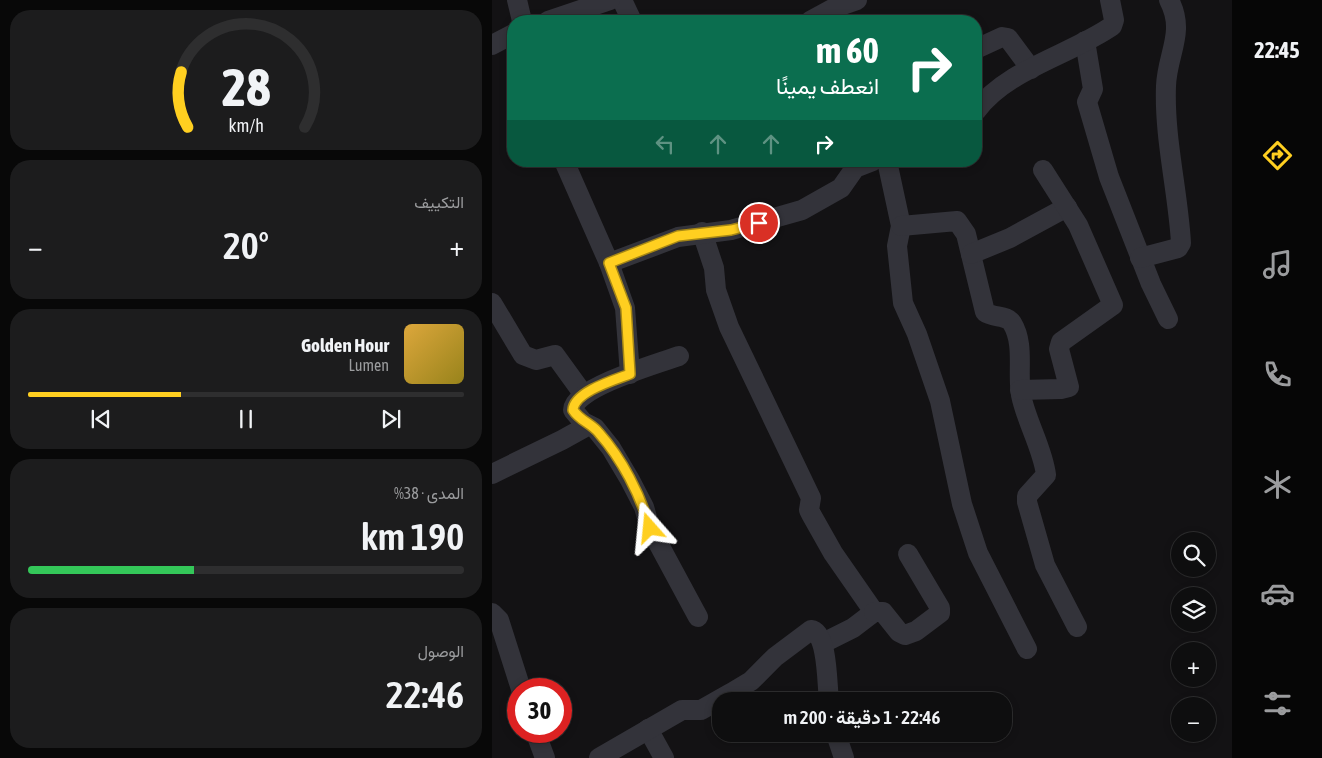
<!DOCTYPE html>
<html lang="ar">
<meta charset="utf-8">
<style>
body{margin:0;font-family:"Asap Condensed",Vazirmatn,sans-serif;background:#1c1c1d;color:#f1f3f6;direction:rtl;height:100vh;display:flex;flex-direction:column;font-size:19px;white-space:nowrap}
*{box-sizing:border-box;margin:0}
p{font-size:16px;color:#9b9c9e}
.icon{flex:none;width:28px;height:28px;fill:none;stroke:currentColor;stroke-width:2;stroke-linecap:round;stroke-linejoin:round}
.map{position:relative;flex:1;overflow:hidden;direction:ltr}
.sheet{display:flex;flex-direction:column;gap:10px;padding:10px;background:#080808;width:492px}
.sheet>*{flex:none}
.top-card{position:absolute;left:15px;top:15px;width:475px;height:152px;border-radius:20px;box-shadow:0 2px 8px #0003,0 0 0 1px #2e2e2f;direction:rtl;background:#0b6e4f;color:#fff;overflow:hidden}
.fabs{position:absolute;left:679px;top:532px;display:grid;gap:10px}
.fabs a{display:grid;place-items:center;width:45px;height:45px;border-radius:50%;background:#0e0e0f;box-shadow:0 2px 8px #0003,0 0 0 1px #2e2e2f;font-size:25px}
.speed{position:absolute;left:15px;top:678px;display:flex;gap:10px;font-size:25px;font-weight:700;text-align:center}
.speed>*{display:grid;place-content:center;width:65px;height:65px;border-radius:50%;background:#0e0e0f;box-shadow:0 2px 8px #0003,0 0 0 1px #2e2e2f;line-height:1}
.speed .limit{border:8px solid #d22;background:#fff;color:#111}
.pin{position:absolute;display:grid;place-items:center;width:42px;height:42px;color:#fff;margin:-21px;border:2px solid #fff;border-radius:50%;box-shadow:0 1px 5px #0007}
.me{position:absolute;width:55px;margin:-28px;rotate:342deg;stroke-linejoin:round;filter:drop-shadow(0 0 4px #0008)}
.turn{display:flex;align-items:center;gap:18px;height:105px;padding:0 20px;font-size:22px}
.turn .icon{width:65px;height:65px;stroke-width:2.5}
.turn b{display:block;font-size:35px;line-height:42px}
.lanes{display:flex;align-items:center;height:48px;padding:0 20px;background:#0003;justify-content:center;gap:25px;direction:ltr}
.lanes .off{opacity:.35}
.big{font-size:38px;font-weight:600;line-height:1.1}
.sheet .card{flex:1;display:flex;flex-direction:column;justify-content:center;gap:8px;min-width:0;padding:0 18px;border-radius:20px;background:#1c1c1d}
.sheet .dial{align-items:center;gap:0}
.dial svg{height:130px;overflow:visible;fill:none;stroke:#2e2e2f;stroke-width:7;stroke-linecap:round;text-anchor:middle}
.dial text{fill:#f1f3f6;stroke:none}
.song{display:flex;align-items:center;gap:15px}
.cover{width:60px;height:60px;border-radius:8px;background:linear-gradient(135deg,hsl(40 70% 55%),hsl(50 70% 35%))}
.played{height:5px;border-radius:2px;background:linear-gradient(90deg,#ffcf20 35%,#2e2e2f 35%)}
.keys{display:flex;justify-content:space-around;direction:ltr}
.heat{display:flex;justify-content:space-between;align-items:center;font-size:28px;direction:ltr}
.charge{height:8px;border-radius:4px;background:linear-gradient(90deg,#34c759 38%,#2e2e2f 0)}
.trip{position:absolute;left:220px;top:692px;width:300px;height:50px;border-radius:20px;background:#0e0e0f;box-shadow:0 2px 8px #0003,0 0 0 1px #2e2e2f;font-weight:600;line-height:50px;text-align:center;direction:rtl}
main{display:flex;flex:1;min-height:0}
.dock{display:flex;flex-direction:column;width:90px;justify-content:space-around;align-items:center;background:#060606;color:#9b9c9e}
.dock .icon{width:35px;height:35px}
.dock .current{color:#ffcf20}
.dock b{font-size:22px;color:#f1f3f6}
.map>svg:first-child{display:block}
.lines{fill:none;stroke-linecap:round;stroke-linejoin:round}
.minor{stroke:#33333a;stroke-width:20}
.route-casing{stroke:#a68715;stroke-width:12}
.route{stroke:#ffcf20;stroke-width:9}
</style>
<main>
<nav class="dock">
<b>22:45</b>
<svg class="icon current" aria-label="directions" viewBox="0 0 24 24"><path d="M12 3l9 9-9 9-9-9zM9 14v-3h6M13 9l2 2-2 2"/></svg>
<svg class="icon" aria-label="music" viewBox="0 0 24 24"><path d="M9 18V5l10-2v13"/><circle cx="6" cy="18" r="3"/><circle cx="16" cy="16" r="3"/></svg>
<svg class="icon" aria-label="phone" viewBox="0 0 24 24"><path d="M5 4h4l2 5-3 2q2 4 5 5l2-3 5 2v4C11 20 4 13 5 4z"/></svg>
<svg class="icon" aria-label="climate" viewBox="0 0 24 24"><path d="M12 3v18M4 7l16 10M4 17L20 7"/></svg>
<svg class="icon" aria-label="car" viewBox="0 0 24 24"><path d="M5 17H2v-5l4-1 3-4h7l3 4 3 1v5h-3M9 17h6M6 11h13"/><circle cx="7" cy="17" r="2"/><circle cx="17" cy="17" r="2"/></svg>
<svg class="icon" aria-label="filters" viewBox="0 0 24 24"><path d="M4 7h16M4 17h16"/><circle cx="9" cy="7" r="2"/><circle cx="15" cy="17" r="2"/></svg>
</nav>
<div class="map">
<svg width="740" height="758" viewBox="0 0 740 758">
<rect width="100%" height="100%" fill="#131214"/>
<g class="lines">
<g class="minor">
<polyline points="25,0 30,21"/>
<polyline points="130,0 140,21"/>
<polyline points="56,21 118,0"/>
<polyline points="318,21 342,8 365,0"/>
<polyline points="593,41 601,89 595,102 617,177 659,284 676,319"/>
<polyline points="0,45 21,34"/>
<polyline points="484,49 510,37 516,38 539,69"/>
<path d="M484 111C515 69 578 55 620 26L622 20 618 0"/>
<polyline points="72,161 117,263 133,308 138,374"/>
<polyline points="395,161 409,226 405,246 411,303 425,334 448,401 470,504 486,553 535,649"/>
<path d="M409 226 465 221 474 234 493 312C501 318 515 315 520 323 533 344 525 372 529 395 534 421 551 449 554 475L535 496V502L553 565 585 627"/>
<polyline points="210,232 222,268 224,290 237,327 319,498 317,510 319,514 341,553 382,612 361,628 331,643"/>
<polyline points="479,254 518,238 575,207"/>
<path d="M648 258 686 248 689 243C686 191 672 138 674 86 675 54 694 32 677 0"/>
<polyline points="117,263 186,237 239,230 310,210 349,188 363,168 381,161"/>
<polyline points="0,303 31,355 44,360 63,355 92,395"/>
<path d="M187 356C167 363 81 388 81 410L91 422 103 428 119 448 138 480 152 507 158 528 206 617"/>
<polyline points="528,390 569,389 577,387 567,349 569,342 621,305 586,225 551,170"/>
<polyline points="0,474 70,440 97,425"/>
<polyline points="382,612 391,612 407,632 413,635 424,631 448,613 448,608 416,554"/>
<polyline points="0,613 7,620 29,689"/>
<polyline points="156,729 172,758"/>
<polyline points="43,731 53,758"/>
<polyline points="344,734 352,758"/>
<path d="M107 758 190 710H209L239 693 259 681 283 657 319 630C336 632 335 686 337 701"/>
</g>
</g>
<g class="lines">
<defs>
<path id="route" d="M158 528C148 494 130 459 107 433 99 423 88 421 81 410 82 392 122 380 138 374L134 308 117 263 186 236 239 230 267 223"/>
</defs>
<use href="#route" class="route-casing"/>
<use href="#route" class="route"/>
</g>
</svg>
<div class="fabs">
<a><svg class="icon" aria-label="search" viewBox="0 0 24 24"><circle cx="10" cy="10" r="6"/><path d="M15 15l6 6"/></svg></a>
<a><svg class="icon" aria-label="layers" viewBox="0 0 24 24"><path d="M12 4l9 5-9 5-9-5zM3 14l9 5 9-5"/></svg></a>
<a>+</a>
<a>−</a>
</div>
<div class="speed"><div class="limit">30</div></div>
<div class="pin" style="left:267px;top:223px;background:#d93025"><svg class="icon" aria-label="arrive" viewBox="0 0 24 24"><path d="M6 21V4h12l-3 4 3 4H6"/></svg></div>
<svg class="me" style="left:158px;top:528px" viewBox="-20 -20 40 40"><path d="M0-17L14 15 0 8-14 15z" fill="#ffcf20" stroke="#fff" stroke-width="4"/></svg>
<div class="trip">22:46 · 1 دقيقة · 200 m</div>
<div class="top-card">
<div class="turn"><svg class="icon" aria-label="right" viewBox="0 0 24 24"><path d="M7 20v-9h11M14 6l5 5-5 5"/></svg><div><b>60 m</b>انعطف يمينًا</div></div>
<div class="lanes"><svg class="icon off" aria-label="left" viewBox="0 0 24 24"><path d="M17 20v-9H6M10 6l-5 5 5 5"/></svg><svg class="icon off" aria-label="ahead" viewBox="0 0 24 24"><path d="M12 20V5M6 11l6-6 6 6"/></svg><svg class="icon off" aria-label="ahead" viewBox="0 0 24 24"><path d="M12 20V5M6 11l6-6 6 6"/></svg><svg class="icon" aria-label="right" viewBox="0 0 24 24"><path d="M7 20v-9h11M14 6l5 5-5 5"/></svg></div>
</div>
</div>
<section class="sheet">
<div class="card dial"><svg viewBox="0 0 100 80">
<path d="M14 69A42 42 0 1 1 86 69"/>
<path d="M14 69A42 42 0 0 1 10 35" stroke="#ffcf20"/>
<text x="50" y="56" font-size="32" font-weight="700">28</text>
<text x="50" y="72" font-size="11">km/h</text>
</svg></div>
<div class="card"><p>التكييف</p>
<div class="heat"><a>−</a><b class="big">20°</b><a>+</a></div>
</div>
<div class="card">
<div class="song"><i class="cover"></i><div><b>Golden Hour</b><p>Lumen</p></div></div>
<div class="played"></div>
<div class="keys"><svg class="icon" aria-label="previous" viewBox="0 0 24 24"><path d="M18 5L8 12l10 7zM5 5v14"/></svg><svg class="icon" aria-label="pause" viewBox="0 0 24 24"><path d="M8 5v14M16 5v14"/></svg><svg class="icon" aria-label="next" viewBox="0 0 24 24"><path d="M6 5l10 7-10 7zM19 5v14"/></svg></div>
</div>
<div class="card"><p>المدى · 38%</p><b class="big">190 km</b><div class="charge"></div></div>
<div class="card"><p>الوصول</p><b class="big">22:46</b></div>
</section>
</main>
